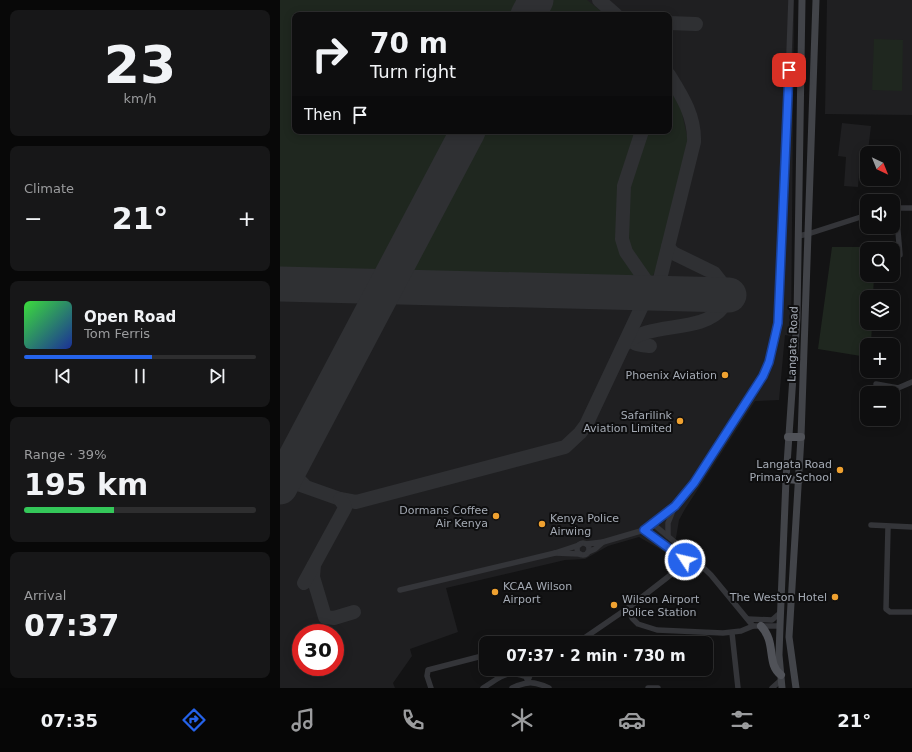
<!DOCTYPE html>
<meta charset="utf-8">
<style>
body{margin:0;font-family:"DejaVu Sans",sans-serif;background:#171718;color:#f1f3f6;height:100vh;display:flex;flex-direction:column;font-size:15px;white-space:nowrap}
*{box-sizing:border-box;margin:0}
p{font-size:13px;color:#9b9c9e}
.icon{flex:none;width:22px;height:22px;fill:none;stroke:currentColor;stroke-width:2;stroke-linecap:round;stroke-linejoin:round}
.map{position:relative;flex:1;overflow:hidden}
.details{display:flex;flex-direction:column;gap:10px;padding:10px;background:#080808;width:280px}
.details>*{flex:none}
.top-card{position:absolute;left:12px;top:12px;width:380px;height:122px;border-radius:8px;box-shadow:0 2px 10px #0003,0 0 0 1px #2e2e2f;background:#0e0e0f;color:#f1f3f6;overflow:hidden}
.needle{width:26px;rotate:137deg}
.fabs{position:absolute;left:580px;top:146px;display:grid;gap:8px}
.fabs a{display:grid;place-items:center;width:40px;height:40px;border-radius:8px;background:#0e0e0f;box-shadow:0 2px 10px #0003,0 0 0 1px #2e2e2f;font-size:20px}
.speed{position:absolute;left:12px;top:624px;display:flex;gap:8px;font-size:20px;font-weight:700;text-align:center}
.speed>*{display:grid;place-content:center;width:52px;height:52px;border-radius:50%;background:#0e0e0f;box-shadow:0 2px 10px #0003,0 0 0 1px #2e2e2f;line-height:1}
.speed .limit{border:6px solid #d22;background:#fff;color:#111}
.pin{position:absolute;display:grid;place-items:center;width:34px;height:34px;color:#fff;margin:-17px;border-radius:8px;box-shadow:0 2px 6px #0006}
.me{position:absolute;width:44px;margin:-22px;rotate:305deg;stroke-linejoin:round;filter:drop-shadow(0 0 3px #0008)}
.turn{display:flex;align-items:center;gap:14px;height:84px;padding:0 12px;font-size:18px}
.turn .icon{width:52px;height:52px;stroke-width:2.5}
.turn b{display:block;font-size:28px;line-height:34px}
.then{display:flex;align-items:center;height:38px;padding:0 12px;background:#0003;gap:8px;font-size:15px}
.big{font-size:30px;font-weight:700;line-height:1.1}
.details .card{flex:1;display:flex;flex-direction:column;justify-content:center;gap:6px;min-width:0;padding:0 14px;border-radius:8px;background:#171718}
.details .dial{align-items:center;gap:0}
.dial b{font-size:52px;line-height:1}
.song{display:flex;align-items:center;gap:12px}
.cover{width:48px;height:48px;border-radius:6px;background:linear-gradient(135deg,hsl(120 70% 55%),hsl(230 70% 35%))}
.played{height:4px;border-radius:2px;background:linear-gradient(90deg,#2563eb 55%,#2e2e2f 55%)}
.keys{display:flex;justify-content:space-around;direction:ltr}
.heat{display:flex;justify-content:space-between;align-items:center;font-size:22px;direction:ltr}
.charge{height:6px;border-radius:3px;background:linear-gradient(90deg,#34c759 39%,#2e2e2f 0)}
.trip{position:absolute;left:199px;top:636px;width:234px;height:40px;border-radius:8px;background:#0e0e0f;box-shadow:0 2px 10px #0003,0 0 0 1px #2e2e2f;font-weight:700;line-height:40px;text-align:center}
.dock{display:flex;height:64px;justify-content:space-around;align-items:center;background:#060606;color:#9b9c9e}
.dock .icon{width:28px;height:28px}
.dock .active{color:#2563eb}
.dock b{font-size:18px;color:#f1f3f6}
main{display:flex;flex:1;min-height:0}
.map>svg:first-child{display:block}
.built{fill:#1f1f21;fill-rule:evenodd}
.green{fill:#1f271f}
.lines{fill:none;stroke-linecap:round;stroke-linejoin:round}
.taxiway{stroke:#2f3033;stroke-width:14}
.runway{stroke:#2f3033;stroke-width:35}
.minor{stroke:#343539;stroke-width:5.5}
.secondary{stroke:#424449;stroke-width:7}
.primary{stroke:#505258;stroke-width:8}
.route-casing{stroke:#184099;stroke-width:10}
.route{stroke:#2563eb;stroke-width:7}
.poi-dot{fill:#efa130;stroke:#0e0e0f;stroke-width:1.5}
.labels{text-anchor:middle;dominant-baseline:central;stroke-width:4;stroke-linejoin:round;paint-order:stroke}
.street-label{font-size:11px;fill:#a4aab4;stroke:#0e0e0f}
.poi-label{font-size:11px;fill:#a4aab4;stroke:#0e0e0f;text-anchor:end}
</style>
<main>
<section class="details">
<div class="card dial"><b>23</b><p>km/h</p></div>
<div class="card"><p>Climate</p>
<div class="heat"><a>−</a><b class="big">21°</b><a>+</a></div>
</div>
<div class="card">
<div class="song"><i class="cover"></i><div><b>Open Road</b><p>Tom Ferris</p></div></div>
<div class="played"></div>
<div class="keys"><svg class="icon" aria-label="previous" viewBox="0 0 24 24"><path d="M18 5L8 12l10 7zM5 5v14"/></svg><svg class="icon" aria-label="pause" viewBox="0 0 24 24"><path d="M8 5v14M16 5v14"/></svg><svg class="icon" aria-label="next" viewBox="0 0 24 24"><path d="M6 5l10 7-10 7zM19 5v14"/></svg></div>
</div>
<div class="card"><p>Range · 39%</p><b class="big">195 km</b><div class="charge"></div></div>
<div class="card"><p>Arrival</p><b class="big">07:37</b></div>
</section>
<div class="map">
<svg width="632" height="688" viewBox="0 0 632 688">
<rect width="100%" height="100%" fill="#131314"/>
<g class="built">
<path d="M0 0H514L511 336 505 335 499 400 475 401 405 509 399 520 396 538 385 552 359 537 328 546 305 559 285 560 166 588 178 632 130 649 132 656 113 683 115 688H0ZM15 15H389V131H15ZM21 633H55V667H21Z"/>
<polygon points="547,0 632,0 632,115 545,114"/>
<polygon points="562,123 591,126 587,159 580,159 578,187 564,186 566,157 558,156"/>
</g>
<g class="green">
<polygon points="0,0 245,0 237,15 15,15 15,131 174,131 98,271 0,271"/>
<polygon points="267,0 307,0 326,15 259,15"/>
<polygon points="594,39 623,40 622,91 592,90"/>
<path d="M389 87 401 109 408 140 380 259C377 269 375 278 363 281L134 273 128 267 129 264 198 131H389Z"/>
<polygon points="552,247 595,247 595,249 587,249 587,275 594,275 593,297 587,297 587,323 592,323 591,345 587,345 587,357 538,349"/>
</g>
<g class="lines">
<g class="taxiway">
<polyline points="319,0 336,15"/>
<polyline points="389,23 416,24"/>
<polyline points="362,131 344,186 342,239 346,252 371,288"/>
<polyline points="388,247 393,253 434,273 445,287"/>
<path d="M352 293 371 288 379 283 414 142C415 116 402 96 389 75"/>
<path d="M350 334C349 345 361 345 370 346"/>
<path d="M345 344C370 320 421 335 443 307"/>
<polyline points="13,463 15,476 24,485"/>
<polyline points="1,485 6,482 12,482 60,499 76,502 285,447 300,433 306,425 362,306 360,299 352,293"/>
<polyline points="34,565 33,577 45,617 54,618 74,612"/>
<polyline points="24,583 65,508 64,505 60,499"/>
</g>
<g class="runway">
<polyline points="248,15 256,0"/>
<polyline points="0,284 449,295"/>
<polyline points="0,487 188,131"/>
</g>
<g class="minor">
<polyline points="613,208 632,208"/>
<polyline points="616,208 620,255"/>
<polyline points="518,236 528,234 587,215"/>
<polyline points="596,384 618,388 632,382"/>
<polyline points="373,524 407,552 431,575 473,626"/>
<polyline points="591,525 632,527"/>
<polyline points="608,527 606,609 610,612 632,612"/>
<polyline points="364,530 405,560 416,562"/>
<polyline points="388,536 388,523 394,508"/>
<polyline points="323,542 364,530 395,506 414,483 434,452 483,377 489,362 498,323 501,272 511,0"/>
<circle cx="303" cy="549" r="6"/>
<polyline points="306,544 323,542 315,549 308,552"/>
<polyline points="299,545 275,553 300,554"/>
<polyline points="120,590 275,553"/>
<polyline points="348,608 352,618 358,624 377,630 443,633 461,631 473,626 500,626"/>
<polyline points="468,619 492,620 500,613"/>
<polyline points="452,633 458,688"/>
<polyline points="297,643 348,608 393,573 405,560 407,552"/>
<polyline points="247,679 256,669"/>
<polyline points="151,688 147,676 148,670 206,655"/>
<path d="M203 688C221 677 227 668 249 678"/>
<path d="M232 688C247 681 254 681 269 688"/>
<polyline points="368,688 378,688"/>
<polyline points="492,688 501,680"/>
</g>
<g class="secondary">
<polyline points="502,688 499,655 500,626 506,479 517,318 522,0"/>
<polyline points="516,688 509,637 521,437 536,0"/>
</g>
<g class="primary">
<polyline points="508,437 521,437"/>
<polyline points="506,479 519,480"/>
<path d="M481 626C497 643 486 664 501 675"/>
</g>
</g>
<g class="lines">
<defs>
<polyline id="route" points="405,560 364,530 395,506 414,483 483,376 489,362 498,323 509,70"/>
</defs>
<use href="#route" class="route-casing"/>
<use href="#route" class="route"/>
</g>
<g class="poi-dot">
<circle cx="445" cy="375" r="4"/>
<circle cx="400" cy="421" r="4"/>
<circle cx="560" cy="470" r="4"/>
<circle cx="216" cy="516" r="4"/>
<circle cx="262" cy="524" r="4"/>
<circle cx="215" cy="592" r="4"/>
<circle cx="555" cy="597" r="4"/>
<circle cx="334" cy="605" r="4"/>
</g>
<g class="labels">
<g class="street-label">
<text transform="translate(513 344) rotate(-88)">Langata Road</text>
</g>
<g class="poi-label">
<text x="437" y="375">Phoenix Aviation</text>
<text x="392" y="415">Safarilink<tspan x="392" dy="13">Aviation Limited</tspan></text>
<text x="552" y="464">Langata Road<tspan x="552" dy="13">Primary School</tspan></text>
<text x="208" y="510">Dormans Coffee<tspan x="208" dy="13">Air Kenya</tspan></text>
<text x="270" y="518" text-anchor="start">Kenya Police<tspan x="270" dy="13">Airwing</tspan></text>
<text x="223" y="586" text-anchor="start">KCAA Wilson<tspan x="223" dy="13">Airport</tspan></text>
<text x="547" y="597">The Weston Hotel</text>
<text x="342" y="599" text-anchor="start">Wilson Airport<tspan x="342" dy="13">Police Station</tspan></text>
</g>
</g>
</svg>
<div class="fabs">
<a><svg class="needle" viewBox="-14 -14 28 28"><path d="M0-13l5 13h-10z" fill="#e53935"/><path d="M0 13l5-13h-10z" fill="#9b9c9e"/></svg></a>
<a><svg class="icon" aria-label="sound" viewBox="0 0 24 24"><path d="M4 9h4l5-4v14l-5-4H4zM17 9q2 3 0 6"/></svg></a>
<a><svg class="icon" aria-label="search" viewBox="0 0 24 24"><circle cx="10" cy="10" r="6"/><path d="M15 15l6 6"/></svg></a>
<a><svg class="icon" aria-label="layers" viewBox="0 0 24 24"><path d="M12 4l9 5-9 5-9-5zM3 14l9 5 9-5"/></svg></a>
<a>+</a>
<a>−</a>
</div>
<div class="speed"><div class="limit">30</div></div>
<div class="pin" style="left:509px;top:70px;background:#d93025"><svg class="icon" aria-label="arrive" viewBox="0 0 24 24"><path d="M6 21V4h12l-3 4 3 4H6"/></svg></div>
<svg class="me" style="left:405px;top:560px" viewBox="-20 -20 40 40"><circle r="17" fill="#2563eb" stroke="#fff" stroke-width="3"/><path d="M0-11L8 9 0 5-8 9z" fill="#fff"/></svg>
<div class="trip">07:37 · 2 min · 730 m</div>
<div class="top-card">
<div class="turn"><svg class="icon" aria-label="right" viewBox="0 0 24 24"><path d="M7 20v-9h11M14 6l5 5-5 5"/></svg><div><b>70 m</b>Turn right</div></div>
<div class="then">Then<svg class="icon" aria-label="arrive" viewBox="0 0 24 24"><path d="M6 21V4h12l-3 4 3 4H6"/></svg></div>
</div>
</div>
</main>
<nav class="dock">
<b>07:35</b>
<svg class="icon active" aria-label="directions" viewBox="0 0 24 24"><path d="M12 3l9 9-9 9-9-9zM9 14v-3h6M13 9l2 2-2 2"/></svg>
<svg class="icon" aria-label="music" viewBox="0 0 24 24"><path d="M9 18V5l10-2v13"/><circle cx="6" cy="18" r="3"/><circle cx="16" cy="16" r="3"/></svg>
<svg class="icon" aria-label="phone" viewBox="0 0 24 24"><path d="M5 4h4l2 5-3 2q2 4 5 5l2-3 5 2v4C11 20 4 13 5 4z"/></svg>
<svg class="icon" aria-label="climate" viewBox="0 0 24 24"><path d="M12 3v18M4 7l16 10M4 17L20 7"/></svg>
<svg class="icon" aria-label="car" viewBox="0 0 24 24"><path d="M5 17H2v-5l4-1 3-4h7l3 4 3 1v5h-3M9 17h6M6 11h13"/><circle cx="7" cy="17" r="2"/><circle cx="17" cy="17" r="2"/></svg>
<svg class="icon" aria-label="filters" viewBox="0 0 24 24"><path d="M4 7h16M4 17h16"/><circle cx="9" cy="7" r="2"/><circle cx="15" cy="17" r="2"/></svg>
<b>21°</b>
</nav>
